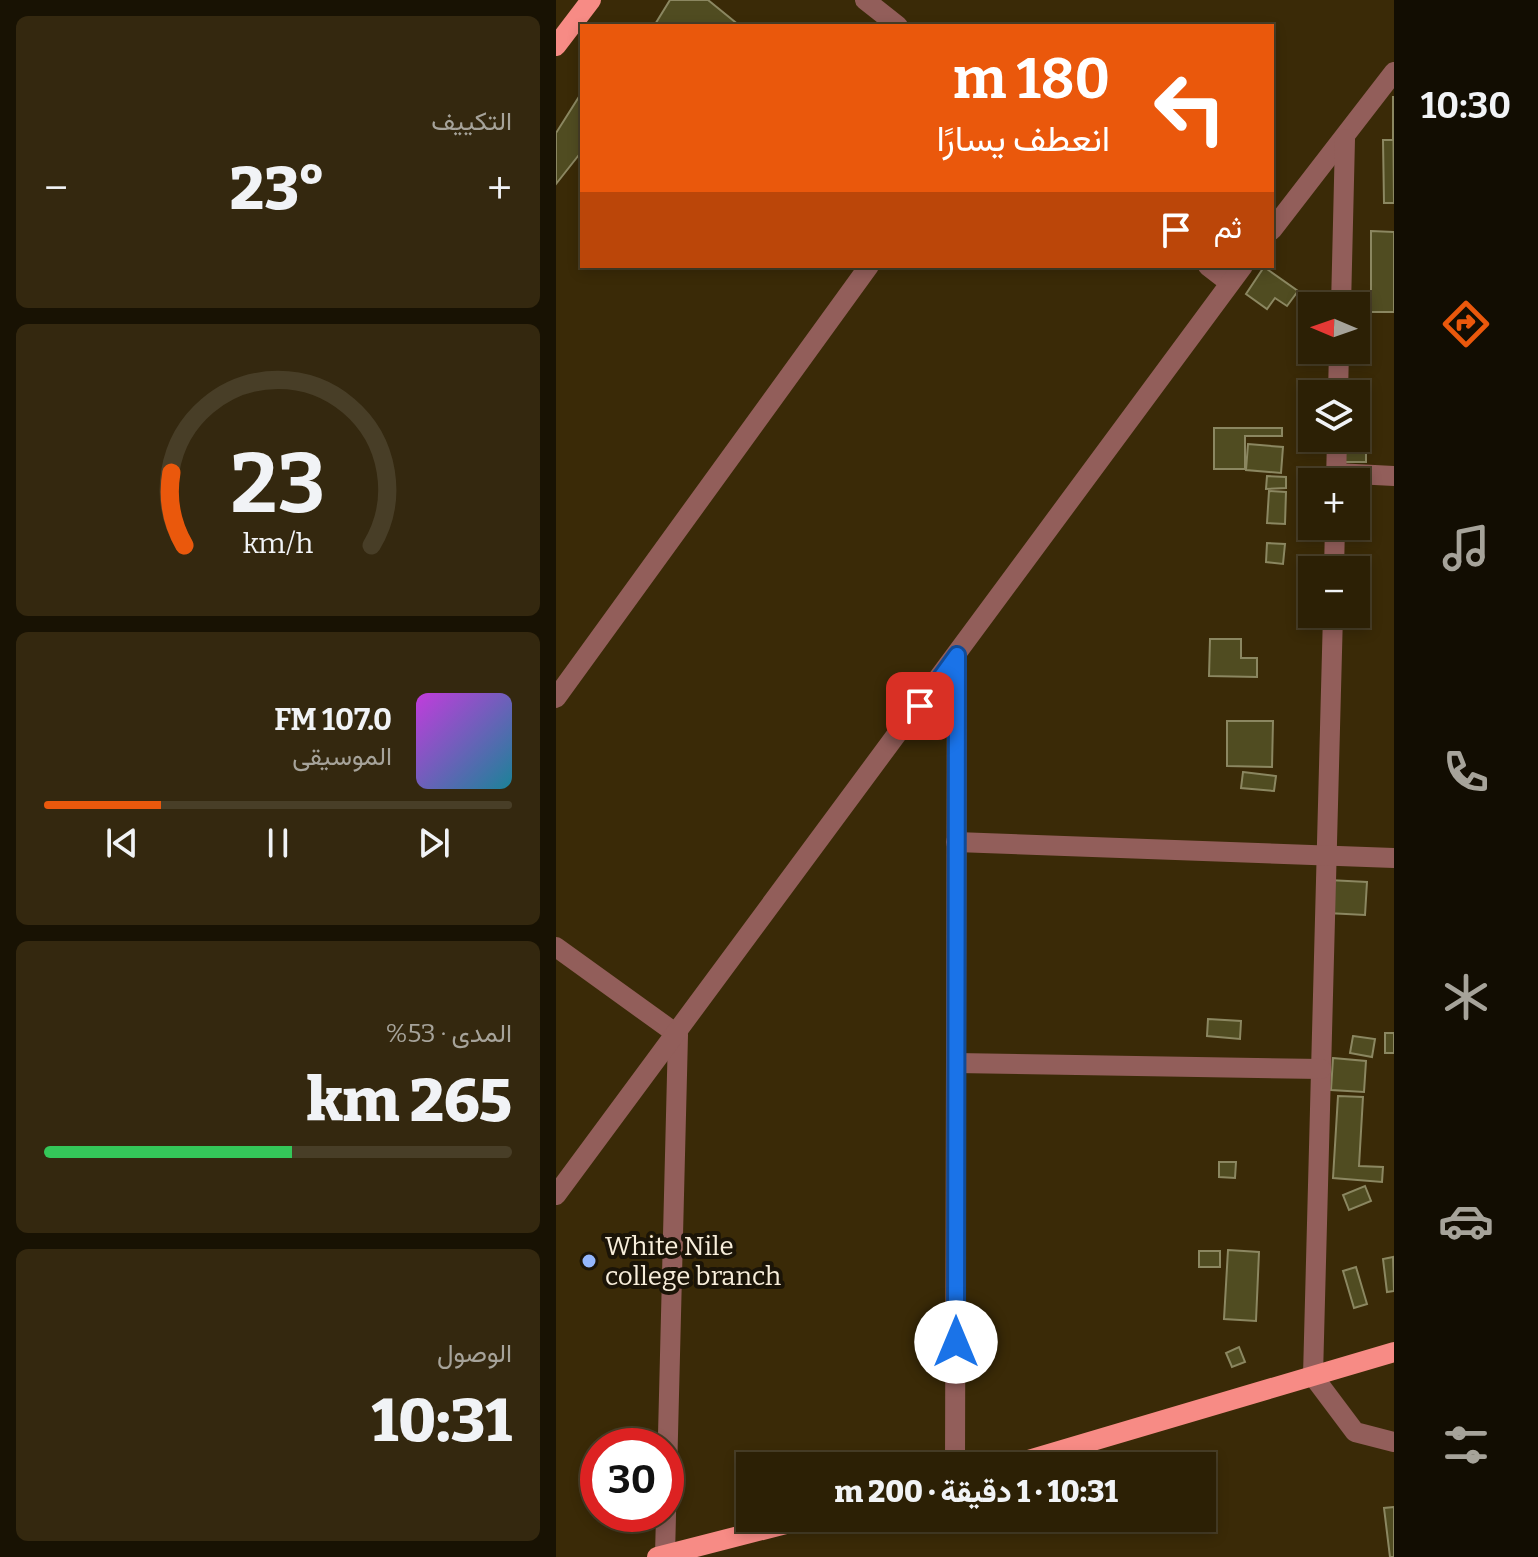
<!DOCTYPE html>
<html lang="ar">
<meta charset="utf-8">
<style>
body{margin:0;font-family:Bitter,Vazirmatn,serif;background:#34280f;color:#f1f3f6;direction:rtl;height:100vh;display:flex;flex-direction:column;font-size:30px;white-space:nowrap}
*{box-sizing:border-box;margin:0}
p{font-size:26px;color:#a6a39a}
.icon{flex:none;width:44px;height:44px;fill:none;stroke:currentColor;stroke-width:2;stroke-linecap:round;stroke-linejoin:round}
.map{position:relative;flex:1;overflow:hidden;direction:ltr}
.panel{display:flex;flex-direction:column;gap:16px;padding:16px;background:#181203;width:556px}
.panel>*{flex:none}
.hud{position:absolute;left:24px;top:24px;width:694px;height:244px;border-radius:0px;box-shadow:0 4px 12px #0003,0 0 0 2px #483e27;direction:rtl;background:#ea580c;color:#fff;overflow:hidden}
.needle{width:52px;rotate:272deg}
.controls{position:absolute;left:742px;top:292px;display:grid;gap:16px}
.controls a{display:grid;place-items:center;width:72px;height:72px;border-radius:0px;background:#2c2005;box-shadow:0 4px 12px #0003,0 0 0 2px #483e27;font-size:40px}
.speed{position:absolute;left:24px;top:1428px;display:flex;gap:16px;font-size:40px;font-weight:700;text-align:center}
.speed>*{display:grid;place-content:center;width:104px;height:104px;border-radius:50%;background:#2c2005;box-shadow:0 4px 12px #0003,0 0 0 2px #483e27;line-height:1}
.speed .limit{border:12px solid #d22;background:#fff;color:#111}
.pin{position:absolute;display:grid;place-items:center;width:68px;height:68px;color:#fff;margin:-34px;border-radius:16px;box-shadow:0 4px 12px #0006}
.me{position:absolute;width:88px;margin:-44px;rotate:0deg;stroke-linejoin:round;filter:drop-shadow(0 0 6px #0008)}
.turn{display:flex;align-items:center;gap:28px;height:168px;padding:0 32px;font-size:36px}
.turn .icon{width:104px;height:104px;stroke-width:2.5}
.turn b{display:block;font-size:56px;line-height:68px}
.then{display:flex;align-items:center;height:76px;padding:0 32px;background:#0003;gap:16px;font-size:30px}
.big{font-size:60px;font-weight:800;line-height:1.1}
.panel .tile{flex:1;display:flex;flex-direction:column;justify-content:center;gap:12px;min-width:0;padding:0 28px;border-radius:12px;background:#34280f}
.panel .dial{align-items:center;gap:0}
.dial svg{height:208px;overflow:visible;fill:none;stroke:#483e27;stroke-width:7;stroke-linecap:round;text-anchor:middle}
.dial text{fill:#f1f3f6;stroke:none}
.song{display:flex;align-items:center;gap:24px}
.cover{width:96px;height:96px;border-radius:12px;background:linear-gradient(135deg,hsl(290 70% 55%),hsl(190 70% 35%))}
.played{height:8px;border-radius:4px;background:linear-gradient(90deg,#ea580c 25%,#483e27 25%)}
.keys{display:flex;justify-content:space-around;direction:ltr}
.heat{display:flex;justify-content:space-between;align-items:center;font-size:44px;direction:ltr}
.charge{height:12px;border-radius:6px;background:linear-gradient(90deg,#34c759 53%,#483e27 0)}
.trip{position:absolute;left:180px;top:1452px;width:480px;height:80px;border-radius:0px;background:#2c2005;box-shadow:0 4px 12px #0003,0 0 0 2px #483e27;font-weight:800;line-height:80px;text-align:center;direction:rtl}
main{display:flex;flex:1;min-height:0}
.tab-bar{display:flex;flex-direction:column;width:144px;justify-content:space-around;align-items:center;background:#120d02;color:#a6a39a}
.tab-bar .icon{width:56px;height:56px}
.tab-bar .selected{color:#ea580c}
.tab-bar b{font-size:36px;color:#f1f3f6}
.map>svg:first-child{display:block}
.building{fill:#504c21;stroke:#8b8761;stroke-width:2}
.lines{fill:none;stroke-linecap:round;stroke-linejoin:round}
.minor{stroke:#925e5a;stroke-width:20}
.major{stroke:#f78b85;stroke-width:20}
.route-casing{stroke:#114b97;stroke-width:20}
.route{stroke:#1a73e8;stroke-width:14}
.poi-dot{fill:#94b7fd;stroke:#1b1407;stroke-width:3}
.labels{text-anchor:middle;dominant-baseline:central;stroke-width:8;stroke-linejoin:round;paint-order:stroke}
.poi-label{font-size:26px;fill:#f8eedb;stroke:#1b1407;text-anchor:start}
</style>
<main>
<nav class="tab-bar">
<b>10:30</b>
<svg class="icon selected" aria-label="directions" viewBox="0 0 24 24"><path d="M12 3l9 9-9 9-9-9zM9 14v-3h6M13 9l2 2-2 2"/></svg>
<svg class="icon" aria-label="music" viewBox="0 0 24 24"><path d="M9 18V5l10-2v13"/><circle cx="6" cy="18" r="3"/><circle cx="16" cy="16" r="3"/></svg>
<svg class="icon" aria-label="phone" viewBox="0 0 24 24"><path d="M5 4h4l2 5-3 2q2 4 5 5l2-3 5 2v4C11 20 4 13 5 4z"/></svg>
<svg class="icon" aria-label="climate" viewBox="0 0 24 24"><path d="M12 3v18M4 7l16 10M4 17L20 7"/></svg>
<svg class="icon" aria-label="car" viewBox="0 0 24 24"><path d="M5 17H2v-5l4-1 3-4h7l3 4 3 1v5h-3M9 17h6M6 11h13"/><circle cx="7" cy="17" r="2"/><circle cx="17" cy="17" r="2"/></svg>
<svg class="icon" aria-label="filters" viewBox="0 0 24 24"><path d="M4 7h16M4 17h16"/><circle cx="9" cy="7" r="2"/><circle cx="15" cy="17" r="2"/></svg>
</nav>
<div class="map">
<svg width="838" height="1557" viewBox="0 0 838 1557">
<rect width="100%" height="100%" fill="#3a2a07"/>
<g class="building">
<polygon points="114,0 152,0 184,26 98,26"/>
<polygon points="26,92 26,151 0,184 0,133"/>
<polygon points="837,96 838,203 828,203 827,140 837,140"/>
<polygon points="815,231 838,232 838,312 815,312"/>
<polygon points="708,267 742,291 731,306 719,298 711,309 690,294"/>
<polygon points="810,295 810,309 792,306 792,296"/>
<rect x="800" y="311" width="12" height="21"/>
<polygon points="791,390 813,391 811,422 800,421 800,394 791,394"/>
<polygon points="800,423 810,423 810,462 788,462 789,438 800,438"/>
<polygon points="658,428 726,428 726,436 689,436 689,469 658,469"/>
<polygon points="692,444 727,447 725,473 690,470"/>
<polygon points="711,476 730,477 730,488 710,489"/>
<polygon points="713,491 730,492 729,524 711,523"/>
<polygon points="711,543 729,544 727,564 710,562"/>
<polygon points="654,639 685,639 685,658 701,658 701,677 653,676"/>
<polygon points="671,721 717,721 716,767 671,766"/>
<polygon points="687,772 720,776 718,791 685,788"/>
<polygon points="772,880 811,882 809,915 771,913"/>
<polygon points="652,1019 685,1021 684,1039 651,1036"/>
<rect x="829" y="1033" width="9" height="20"/>
<polygon points="797,1036 819,1039 816,1057 794,1053"/>
<polygon points="777,1058 810,1061 808,1092 775,1090"/>
<polygon points="782,1096 807,1097 803,1166 827,1167 826,1182 777,1178"/>
<polygon points="663,1162 680,1162 679,1178 663,1177"/>
<polygon points="809,1186 815,1201 793,1210 787,1195"/>
<polygon points="672,1250 703,1252 700,1321 668,1319"/>
<rect x="643" y="1251" width="21" height="16"/>
<polygon points="837,1257 838,1291 831,1292 827,1259"/>
<polygon points="800,1267 811,1304 798,1308 787,1271"/>
<polygon points="683,1347 689,1362 676,1367 670,1353"/>
<polygon points="838,1507 838,1557 834,1557 828,1508"/>
</g>
<g class="lines">
<g class="minor">
<polyline points="309,0 342,26"/>
<polyline points="716,230 838,72"/>
<polyline points="652,266 674,283"/>
<polyline points="785,306 789,139"/>
<polyline points="782,394 783,350"/>
<polyline points="780,473 838,476"/>
<polyline points="780,482 781,438"/>
<polyline points="778,570 779,526"/>
<polyline points="777,614 757,1376 799,1432 838,1442"/>
<polyline points="0,698 313,266"/>
<polyline points="400,842 838,858"/>
<polyline points="0,947 122,1035 109,1555"/>
<polyline points="400,1063 765,1069"/>
<polyline points="0,1195 687,266"/>
<polyline points="399,1466 401,655"/>
</g>
<g class="major">
<polyline points="0,46 35,0"/>
<polyline points="452,1466 838,1352"/>
<polyline points="101,1557 253,1518"/>
</g>
</g>
<g class="lines">
<defs>
<polyline id="route" points="364,706 401,655 400,1342"/>
</defs>
<use href="#route" class="route-casing"/>
<use href="#route" class="route"/>
</g>
<circle class="poi-dot" cx="33" cy="1261" r="8"/>
<g class="labels">
<g class="poi-label">
<text x="49" y="1246">White Nile<tspan x="49" dy="30">college branch</tspan></text>
</g>
</g>
</svg>
<div class="controls">
<a><svg class="needle" viewBox="-14 -14 28 28"><path d="M0-13l5 13h-10z" fill="#e53935"/><path d="M0 13l5-13h-10z" fill="#a6a39a"/></svg></a>
<a><svg class="icon" aria-label="layers" viewBox="0 0 24 24"><path d="M12 4l9 5-9 5-9-5zM3 14l9 5 9-5"/></svg></a>
<a>+</a>
<a>−</a>
</div>
<div class="speed"><div class="limit">30</div></div>
<div class="pin" style="left:364px;top:706px;background:#d93025"><svg class="icon" aria-label="arrive" viewBox="0 0 24 24"><path d="M6 21V4h12l-3 4 3 4H6"/></svg></div>
<svg class="me" style="left:400px;top:1342px" viewBox="-20 -20 40 40"><circle r="19" fill="#fff"/><path d="M0-13L10 11 0 6-10 11z" fill="#1a73e8"/></svg>
<div class="trip">10:31 · 1 دقيقة · 200 m</div>
<div class="hud">
<div class="turn"><svg class="icon" aria-label="left" viewBox="0 0 24 24"><path d="M17 20v-9H6M10 6l-5 5 5 5"/></svg><div><b>180 m</b>انعطف يسارًا</div></div>
<div class="then">ثم<svg class="icon" aria-label="arrive" viewBox="0 0 24 24"><path d="M6 21V4h12l-3 4 3 4H6"/></svg></div>
</div>
</div>
<section class="panel">
<div class="tile"><p>التكييف</p>
<div class="heat"><a>−</a><b class="big">23°</b><a>+</a></div>
</div>
<div class="tile dial"><svg viewBox="0 0 100 80">
<path d="M14 69A42 42 0 1 1 86 69"/>
<path d="M14 69A42 42 0 0 1 9 41" stroke="#ea580c"/>
<text x="50" y="56" font-size="32" font-weight="700">23</text>
<text x="50" y="72" font-size="11">km/h</text>
</svg></div>
<div class="tile">
<div class="song"><i class="cover"></i><div><b>107.0 FM</b><p>الموسيقى</p></div></div>
<div class="played"></div>
<div class="keys"><svg class="icon" aria-label="previous" viewBox="0 0 24 24"><path d="M18 5L8 12l10 7zM5 5v14"/></svg><svg class="icon" aria-label="pause" viewBox="0 0 24 24"><path d="M8 5v14M16 5v14"/></svg><svg class="icon" aria-label="next" viewBox="0 0 24 24"><path d="M6 5l10 7-10 7zM19 5v14"/></svg></div>
</div>
<div class="tile"><p>المدى · 53%</p><b class="big">265 km</b><div class="charge"></div></div>
<div class="tile"><p>الوصول</p><b class="big">10:31</b></div>
</section>
</main>
